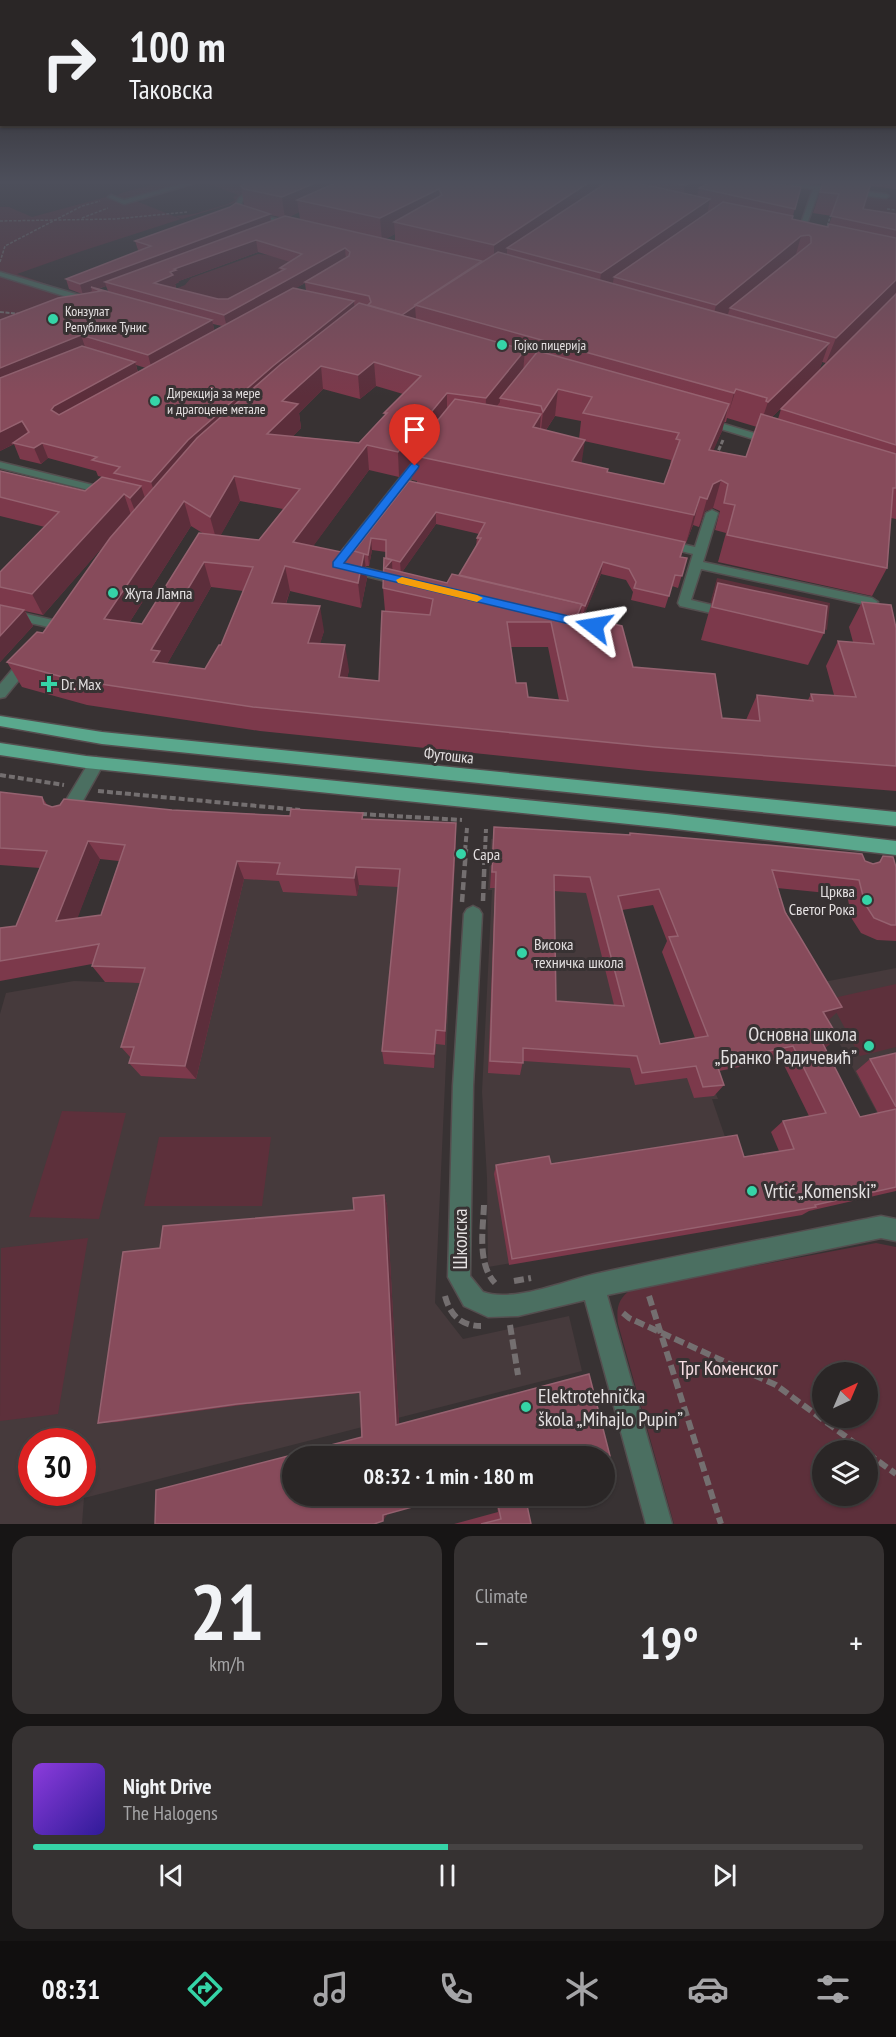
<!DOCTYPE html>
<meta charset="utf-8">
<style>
body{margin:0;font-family:"PT Sans Narrow",sans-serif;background:#363232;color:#f1f3f6;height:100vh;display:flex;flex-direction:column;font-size:22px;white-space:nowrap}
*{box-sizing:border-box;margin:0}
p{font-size:20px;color:#a5a5a7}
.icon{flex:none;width:33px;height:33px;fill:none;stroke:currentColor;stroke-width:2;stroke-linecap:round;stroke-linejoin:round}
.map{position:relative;height:1524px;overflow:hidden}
.sheet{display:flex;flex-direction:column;gap:12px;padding:12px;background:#171515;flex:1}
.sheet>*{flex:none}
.banner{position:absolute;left:0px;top:0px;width:897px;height:126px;box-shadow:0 2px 4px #0004,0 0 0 2px #464343;background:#2a2626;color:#f1f3f6;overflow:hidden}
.needle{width:39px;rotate:44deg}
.tools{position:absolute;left:812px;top:1362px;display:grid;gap:12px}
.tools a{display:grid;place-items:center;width:66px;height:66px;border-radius:50%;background:#2a2626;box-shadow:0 2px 4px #0004,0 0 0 2px #464343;font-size:30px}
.speed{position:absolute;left:18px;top:1428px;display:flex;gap:12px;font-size:30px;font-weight:700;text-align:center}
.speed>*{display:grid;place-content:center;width:78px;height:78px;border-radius:50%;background:#2a2626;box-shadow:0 2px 4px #0004,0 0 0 2px #464343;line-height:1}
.speed .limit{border:9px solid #d22;background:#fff;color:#111}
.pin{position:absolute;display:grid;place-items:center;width:51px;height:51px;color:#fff;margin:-62px -26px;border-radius:50% 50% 50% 0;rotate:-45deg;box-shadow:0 0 6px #0007}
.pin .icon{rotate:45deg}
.me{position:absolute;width:66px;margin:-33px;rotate:284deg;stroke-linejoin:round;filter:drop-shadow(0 0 4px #0008)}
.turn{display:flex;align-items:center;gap:21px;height:126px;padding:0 30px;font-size:27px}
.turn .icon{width:78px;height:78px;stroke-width:2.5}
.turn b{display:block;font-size:42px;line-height:51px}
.big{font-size:45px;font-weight:700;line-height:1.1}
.sheet .card{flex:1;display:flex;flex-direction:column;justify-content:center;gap:9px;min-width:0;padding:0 21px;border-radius:18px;background:#363232}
.sheet .dial{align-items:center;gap:0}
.dial b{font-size:78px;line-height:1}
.song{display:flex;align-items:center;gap:18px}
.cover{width:72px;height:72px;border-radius:9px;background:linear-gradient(135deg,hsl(270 70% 55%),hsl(250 70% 35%))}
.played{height:6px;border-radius:3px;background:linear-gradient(90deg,#35d4a7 50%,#464343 50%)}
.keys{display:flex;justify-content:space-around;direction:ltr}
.heat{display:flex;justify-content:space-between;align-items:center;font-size:33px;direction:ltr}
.sheet .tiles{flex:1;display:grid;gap:12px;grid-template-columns:1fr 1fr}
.card:last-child{grid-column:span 2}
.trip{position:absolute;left:282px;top:1446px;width:333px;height:60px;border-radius:30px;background:#2a2626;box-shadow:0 2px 4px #0004,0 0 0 2px #464343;font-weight:700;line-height:60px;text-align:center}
.dock{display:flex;height:96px;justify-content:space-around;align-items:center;background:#110f0f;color:#a5a5a7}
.dock .icon{width:42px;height:42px}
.dock .current{color:#35d4a7}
.dock b{font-size:27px;color:#f1f3f6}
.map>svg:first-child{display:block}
.built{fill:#463a3c;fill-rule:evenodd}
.green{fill:#5d303b;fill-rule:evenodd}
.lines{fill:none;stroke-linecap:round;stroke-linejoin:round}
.minor-casing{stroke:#544e4f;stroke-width:3}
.major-casing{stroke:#544e4f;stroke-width:3}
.path-far5{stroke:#746f70;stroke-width:1.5;stroke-dasharray:3 1.5;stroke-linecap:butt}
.path-far4{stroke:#746f70;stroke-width:2;stroke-dasharray:4 1.5;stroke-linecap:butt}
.path-far3{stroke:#746f70;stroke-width:3;stroke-dasharray:4.5 2;stroke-linecap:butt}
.path-far2{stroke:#746f70;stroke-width:4;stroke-dasharray:6 3;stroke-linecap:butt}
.path-far1{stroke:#746f70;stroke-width:4.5;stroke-dasharray:8 4;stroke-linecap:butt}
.path{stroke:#746f70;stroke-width:6;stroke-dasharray:10 4.5;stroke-linecap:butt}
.minor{fill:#4b6f61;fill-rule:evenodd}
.major{fill:#5aa88d;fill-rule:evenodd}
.wall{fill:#7c394b;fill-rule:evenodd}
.shaded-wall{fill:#5c2e3b}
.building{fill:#874b5b;stroke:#966270;stroke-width:1.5;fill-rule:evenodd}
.route{fill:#1a73e8;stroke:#114b97;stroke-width:1.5}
.slow{fill:#f59e0b}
.poi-dot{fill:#35d4a7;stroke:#383233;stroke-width:2}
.labels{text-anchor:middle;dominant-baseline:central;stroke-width:6;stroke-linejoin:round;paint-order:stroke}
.far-poi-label{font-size:14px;fill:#e4e0e1;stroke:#383233;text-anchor:start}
.poi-label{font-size:16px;fill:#e4e0e1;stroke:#383233;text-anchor:start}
.street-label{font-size:16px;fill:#e4e0e1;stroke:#383233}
.near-poi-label{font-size:20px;fill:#e4e0e1;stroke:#383233;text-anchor:start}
.near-street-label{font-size:20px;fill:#e4e0e1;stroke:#383233}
.near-park-label{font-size:20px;fill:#f5dde2;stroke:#383233}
</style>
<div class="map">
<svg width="896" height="1524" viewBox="0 0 896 1524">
<rect width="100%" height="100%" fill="#383233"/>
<g class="built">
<path d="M181 829 456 842 435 1303 463 1339 569 1316 582 1371 84 1498 82 1524H0V1014L6 993 74 981 134 983ZM32 1442H82V1492H32Z"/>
<polygon points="491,839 580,847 635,1084 708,1074 718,1099 712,1099 734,1163 803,1212 488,1267 487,1178 482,1092 492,890 488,890"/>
<polygon points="896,968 896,1148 808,985"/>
</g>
<g class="green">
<polygon points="158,183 189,183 131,199 115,197 121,193"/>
<polygon points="207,183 259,183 234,203 182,219 175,216 194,214 228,204 235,200 233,197 238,195"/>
<polygon points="823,192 896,200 896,237"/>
<polygon points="106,197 122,203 136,201 181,219 79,252 17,274 82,296 0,326 0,207 9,207 32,217"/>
<polygon points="258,254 298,258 234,307 168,292 185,285 191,278"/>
<polygon points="717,578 830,603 827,630 710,604"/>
<polygon points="896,984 896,1047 860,1056 829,999"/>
<polygon points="62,1111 126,1113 99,1219 29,1217"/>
<polygon points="159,1137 271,1137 262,1206 144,1206"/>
<polygon points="88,1238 58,1414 0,1421 1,1248"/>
<path d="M876 1243 896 1247V1524H674L618 1324C616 1308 618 1298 632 1289ZM822 1372H867V1418H822ZM822 1450H867V1496H822Z"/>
</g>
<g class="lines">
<defs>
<g id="minor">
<polygon points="186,183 195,183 124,204 108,197 111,195 124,200"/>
<polygon points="259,183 266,183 243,200 240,206 247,212 294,223 294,225 243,214 234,208 239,198"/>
<polygon points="790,183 886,194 889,196 886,198 819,190 802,238 799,240 796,238 813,189 791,186"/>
<polygon points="0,272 86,297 87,299 80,301 0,276"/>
<polygon points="704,418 777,440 778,442 773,445 701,423 701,419"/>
<polygon points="424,452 429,455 428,457 345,563 406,578 406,584 402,585 333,568 333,562 420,453"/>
<polygon points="0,462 113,490 114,492 109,495 0,468"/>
<polygon points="712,510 718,513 703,562 872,598 878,602 872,606 701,569 691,600 733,610 735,613 729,617 680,606 678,603 693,554 660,546 658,544 664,540 695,547 706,513"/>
<polygon points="0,608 57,621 63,625 57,629 0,616"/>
<polygon points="27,656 32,658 34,661 32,664 5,697 0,698 0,684 22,658"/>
<polygon points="96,757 101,759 104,763 71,822 65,824 59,822 57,817 59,812 91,759"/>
<path d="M473 906 479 909 482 914 473 1086 470 1276 483 1292C513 1303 564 1281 595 1274 690 1253 786 1235 881 1216L896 1219V1241L881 1238 607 1295 672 1524H646L585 1300 518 1316 488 1317 464 1306 448 1277 453 1086 464 914 467 909Z"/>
</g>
<g id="major">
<polygon points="0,716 102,732 896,812 896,826 102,744 0,726"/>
<polygon points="0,743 86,756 667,814 896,841 896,855 667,828 86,768 0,755"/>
</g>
</defs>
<use href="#minor" class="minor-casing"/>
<use href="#major" class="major-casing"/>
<g class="path-far5">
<polyline points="887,209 896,210"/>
<polyline points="82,218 108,208"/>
<polyline points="0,221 115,219 187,212"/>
<polyline points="826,230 832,211"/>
<polyline points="0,262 5,246 82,206 100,201"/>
</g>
<polyline class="path-far4" points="0,312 21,314"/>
<polyline class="path-far3" points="716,456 723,440"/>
<g class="path-far2">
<polyline points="0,775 64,785"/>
<polyline points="98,791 300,810"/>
<polyline points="361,814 462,820"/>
<polyline points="465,851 467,828"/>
<polyline points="485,851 486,829"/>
</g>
<g class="path-far1">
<polyline points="483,901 485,849"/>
<polyline points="462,902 466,849"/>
</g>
<g class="path">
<path d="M484 1205C483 1229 477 1264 495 1283"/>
<polyline points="514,1281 531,1278"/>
<path d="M445 1296C450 1315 461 1326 481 1326"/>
<polyline points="649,1296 721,1524"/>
<polyline points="623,1313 629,1318 776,1385 864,1450"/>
<polyline points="510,1325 518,1375"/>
<polyline points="867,1453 896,1474"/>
</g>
<use href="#minor" class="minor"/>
<use href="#major" class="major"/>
</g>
<g class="wall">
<path d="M245 183H768L801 187 792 219 828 227 832 216 813 213 823 183H896V189L870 186 863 209 896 214V519L891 518 887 568 872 596 718 562 726 533 715 530 720 511 713 508 705 511 699 527 693 525 686 543H685L681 557 687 558 678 588 672 586 665 608 631 600 633 592 626 580 601 574 583 617 633 667 722 718 746 720 757 695 808 700 811 694 834 695 826 666 838 641 853 642 849 627 862 602 896 628V791L648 771 260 731 87 705 22 687 7 662 43 633 106 543 43 615 25 611 33 626 0 662V572L45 527 0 516V471L85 491 102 477 98 476 96 471 48 458 41 464 20 459 14 444 0 451V320L82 294 69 289 66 279 139 251 138 250 135 241 244 206 241 186ZM299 212 300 219 289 217ZM270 215 280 217 271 221ZM395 234V241L385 239ZM258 252 290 262 280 268 281 271 228 299H218L175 288 176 287 175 284 179 282V281ZM305 283 306 291 296 288ZM106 286 108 291 98 289ZM213 324 222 326 214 330ZM822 362 826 363 781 409 778 419 772 417 819 371ZM136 365 146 368 138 372ZM376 386 403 394 384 413 385 415 359 443 293 436 301 428 299 413 323 389 360 399ZM555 416 581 421 579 439 546 430ZM727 418 757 427 746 457 713 450 722 431 724 422H726ZM584 441 671 460 670 466 664 484 608 472V469L581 463ZM412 461V480L417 481V483L354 551 341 552 313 546 369 470 399 477ZM240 501 283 509 259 540 220 536ZM436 524 479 534 477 538 476 546 459 575 447 583 402 572ZM191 526 204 534 142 624 129 623ZM372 550 386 552 383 588 385 611 379 681 347 678 349 670 320 643 324 631 286 604 290 591 361 608 367 578 366 566H369ZM211 587 243 591 221 645 205 669 167 664ZM511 647H548L559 700 528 697 516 683Z"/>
<polygon points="718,583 824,633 808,665 701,640 708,615"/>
<path d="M0 792 42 797 48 806 52 807 172 810 456 823 445 1045 436 1044 434 1068 384 1064 382 1051 398 887 359 885 357 896 283 892 279 881 244 879 196 1079 141 1076 129 1063 131 1058 121 1047 140 983 105 982 92 966V964L0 981V928L16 926 40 868 0 865ZM100 859 119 861 101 915 77 918Z"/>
<path d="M494 827 629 835 630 833 865 861 873 864 878 863 883 856 896 867V941L877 940 861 933 852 919 847 895 777 888 785 912 842 1007 828 1020 838 1037 825 1048 860 1117 878 1113 856 1071 870 1059 896 1053V1191L809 1211 802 1215 509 1265 494 1174 496 1165 551 1164 744 1157 779 1151 771 1132 783 1121 809 1116 781 1059 719 1071 724 1085 714 1096 694 1098 687 1078 635 1085 630 1068 523 1061 520 1075 488 1073 495 888H490ZM554 891 586 893 614 1005 556 1001ZM653 905 667 941 662 952 695 1038 660 1044 622 910Z"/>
<polygon points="384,1195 387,1205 399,1424 589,1374 292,1456 387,1514 387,1515 156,1490 361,1437 360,1393 248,1404 117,1422 98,1423 160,1248 354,1210"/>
<polygon points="495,1496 525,1496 531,1524 454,1524 498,1512"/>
</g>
<g class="shaded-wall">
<polygon points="315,183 364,183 297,200 299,212 285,219 282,197"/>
<polygon points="588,183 599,183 598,196 507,248 507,258 494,268 494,245"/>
<polygon points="690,183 727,183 699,188 697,199 681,207 685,185"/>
<polygon points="439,189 440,210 394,222 395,234 382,241 380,218"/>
<polygon points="710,199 706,221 614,277 612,287 598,298 601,273"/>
<polygon points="270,214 271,223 105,282 106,286 97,289 91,287 92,291 83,295 80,284"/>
<polygon points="801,236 795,258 730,308 728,314 710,330 716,305"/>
<polygon points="256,240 258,252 179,281 179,282 175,284 176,287 157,295 154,283 174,269"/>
<polygon points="345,248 346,260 305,282 305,283 227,328 224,315"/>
<polygon points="896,280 896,292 894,296 826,363 836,338"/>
<polygon points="354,301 355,315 156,497 151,482 188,440 273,366"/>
<polygon points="415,306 416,319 403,328 402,315"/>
<polygon points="212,320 215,334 152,370 148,355"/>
<polygon points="81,335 86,350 0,386 0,368"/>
<polygon points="829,343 819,371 758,431 768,402"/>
<polygon points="525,350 523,373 500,398 500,402 485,422 486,398"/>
<polygon points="135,362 139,377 60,421 51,410 54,406"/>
<polygon points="374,362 376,386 360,399 358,375"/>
<polygon points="321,366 323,389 299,413 301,428 272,458 267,434 282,401"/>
<polygon points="558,389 555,416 540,439 543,412"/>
<polygon points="736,389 727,418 726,422 734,393"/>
<polygon points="447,393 447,417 411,453 412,461 399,477 398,452"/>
<polygon points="729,404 722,431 702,477 709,450"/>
<polygon points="541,414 539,441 533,427"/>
<polygon points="22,421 29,436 0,451 0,432"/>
<polygon points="585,440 581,467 572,461"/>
<polygon points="42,443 48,458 41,464 34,448"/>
<polygon points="367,445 369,470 298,567 293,542"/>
<polygon points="234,476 240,501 217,542 210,517"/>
<polygon points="721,480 713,508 705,511 699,527 707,499 713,484"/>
<polygon points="141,486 148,507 138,519 130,498"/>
<polygon points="124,494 131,515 43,615 32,594"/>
<polygon points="700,497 693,525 686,543 694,515"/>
<polygon points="184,501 191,526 115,645 104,619"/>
<polygon points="436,512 436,524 401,574 400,562"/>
<polygon points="371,538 372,550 369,566 368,555"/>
<polygon points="364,553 367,578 361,608 358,583"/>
<polygon points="392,560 393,585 385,568"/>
<polygon points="204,562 211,587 166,666 153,662 151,650"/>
<polygon points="603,562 601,574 583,618 585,606"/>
<polygon points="285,566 290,591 277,628 272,603"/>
<polygon points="582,604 578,629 577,616"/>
<polygon points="320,606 324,631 313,668 308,643"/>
<polygon points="24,610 33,626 0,662 0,636"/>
<polygon points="345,645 349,670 342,702 339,677"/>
<polygon points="456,823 456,842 445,1045 445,1031"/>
<polygon points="88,841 100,859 70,938 56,921"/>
<polygon points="237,861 244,879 196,1079 185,1066"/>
<polygon points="356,867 359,885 357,896 354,878"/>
<polygon points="842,1007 829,1020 810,1026 823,1012"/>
<polygon points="436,1030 436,1044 434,1068 434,1054"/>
<polygon points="838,1037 824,1049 821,1040"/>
<polygon points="384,1195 387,1205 399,1424 396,1425"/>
<polygon points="386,1509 387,1515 383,1521 383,1515"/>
</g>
<g class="building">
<polygon points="245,183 315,183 282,197 244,189 241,186"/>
<polygon points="335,183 588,183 494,245 394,222 442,195 439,189 380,218 297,200"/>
<polygon points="606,183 637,183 710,199 601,273 507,248"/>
<polygon points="672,183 690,183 685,185"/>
<polygon points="709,183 768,183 801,187 795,209 699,188"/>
<polygon points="823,183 871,183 863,209 896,214 896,230 831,216 839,194 820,192"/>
<polygon points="723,202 793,216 792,219 828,227 829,224 896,238 896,280 836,338 730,308 811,243 811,237 809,235 801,236 716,305 614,277"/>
<polygon points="236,203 270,214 80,284 66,279 151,246 135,241 230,207"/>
<path d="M285 216 482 261 415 305V306L402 315 368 305 371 302 369 296 305 282 349 256 350 252 345 248 224 315 105 282ZM256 240 302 254 280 268 285 269 228 299H218L154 283 173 275 170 272 176 270 174 269Z"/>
<polygon points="498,252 829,343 768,402 766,401 767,398 736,389 734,393 415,305"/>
<polygon points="91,287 212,320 148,355 81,335 0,368 0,320 58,298 101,291"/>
<polygon points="293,288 354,301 273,366 188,440 151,482 114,473 120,467 92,460 97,457 42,443 34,448 13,443 29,432 22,421 0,432 0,378 82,346 135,362 54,406 51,410 59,415"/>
<polygon points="896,294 896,445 781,409"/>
<path d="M359 303 525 350 486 398 447 393 398 452 367 445 293 542 341 552 344 548 364 553 358 583 285 566 272 603 320 606 308 643 345 645 339 677 379 681 382 611 430 615 433 599 383 588 384 558 392 560 385 568 447 583 452 574 582 604 577 616 622 626 633 667 715 674 722 718 760 721 757 695 813 701 811 694 856 697 838 641 874 644 862 602 891 605 896 628V766L655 747 253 707 74 680 7 662 37 632 43 633 110 538 197 438 281 364ZM374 362 421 376 384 413H387L359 443 267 434 298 404 282 401 321 366 358 375ZM234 476 300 489 259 540 199 533 142 624 104 619 184 501 210 517ZM204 562 253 567 221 645H219L205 669 153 662 160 651 151 650ZM507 622H551L568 701 528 697 526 683H516Z"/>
<polygon points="538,351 729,404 709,450 746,457 761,414 896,454 896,488 893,488 887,568 727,535 735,505 724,503 728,484 721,480 713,484 707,499 700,497 694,515 416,456 418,454 411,453 455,399 541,414 533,427 585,440 572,461 608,469 607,472 664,484 680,440 676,439 679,433 583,413 592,397 558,389 543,412 541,406 500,398"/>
<polygon points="0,471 85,491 102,477 141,486 130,498 124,494 32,594 0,587 0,572 59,512 0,497"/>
<polygon points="409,481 685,542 680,557 687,558 682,576 675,575 669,596 634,588 636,582 629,569 603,562 585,606 582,605 582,604 459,575 481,538 477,538 485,523 436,512 400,562 386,558 386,540 371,538 368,555 354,551"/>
<polygon points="718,583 827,606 824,633 712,607"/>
<polygon points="0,605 24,610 0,636"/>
<path d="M0 792 42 797 44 804 52 807 60 805 64 799 172 810 290 816 291 809 363 813 362 819 456 823 445 1031 436 1030 434 1054 382 1051 400 869 356 867 354 878 277 874 280 863 237 861 185 1066 129 1063 134 1047H121L145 968 92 966 99 944 0 961V928L16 926 47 851 0 848ZM88 841 125 845 101 915 56 921Z"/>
<path d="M494 827 630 835V833L768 845 862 854 865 861 873 864 880 862 883 856 893 857 896 867V925H891L874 918 865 904 859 880 772 870 785 912 842 1007 823 1012 838 1037 821 1040 860 1117 896 1109V1187L815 1205 816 1207 512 1259 496 1165 549 1156 551 1164 737 1135 744 1157 794 1149 783 1121 826 1113 793 1046 716 1062 724 1085 703 1087 696 1066 642 1073 637 1056 523 1048V1063L490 1061 496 872H492ZM554 875 590 877 624 1006 556 1001ZM659 889 678 936 669 937 708 1036 660 1044 618 896Z"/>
<polygon points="896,1053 896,1107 870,1059"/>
<polygon points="384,1195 396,1425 589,1374 610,1456 604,1457 604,1456 292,1456 292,1496 452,1496 383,1515 383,1521 374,1524 155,1524 156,1490 362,1437 360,1392 237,1404 98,1423 123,1252 160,1248 163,1226 354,1210 353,1198"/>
<polygon points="496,1496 525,1496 531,1524 481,1524 501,1519"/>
</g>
<linearGradient id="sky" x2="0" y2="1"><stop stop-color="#1f1c1c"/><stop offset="0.46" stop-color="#4d4f5b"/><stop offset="1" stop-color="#4d4f5b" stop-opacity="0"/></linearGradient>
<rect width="896" height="396" fill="url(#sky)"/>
<polygon class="route" points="415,463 419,466 418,468 344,563 594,622 598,623 598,629 594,630 333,567 333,562 411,464"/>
<polygon class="slow" points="402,577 477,595 483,598 477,602 398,583 396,580"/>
<g class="poi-dot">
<circle cx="53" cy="319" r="6"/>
<circle cx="502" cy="345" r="6"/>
<circle cx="155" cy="401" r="6"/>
<circle cx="113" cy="593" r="6"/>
<path d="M46 675h6v6h6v6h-6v6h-6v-6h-6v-6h6z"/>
<circle cx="461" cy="854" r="6"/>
<circle cx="867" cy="900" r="6"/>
<circle cx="522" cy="953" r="6"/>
<circle cx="869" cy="1046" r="6"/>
<circle cx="752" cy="1191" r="6"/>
<circle cx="526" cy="1407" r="6"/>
</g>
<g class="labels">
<g class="far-poi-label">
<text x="65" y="311">Конзулат<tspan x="65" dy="16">Републике Тунис</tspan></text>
<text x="514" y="345">Гојко пицерија</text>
<text x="167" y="393">Дирекција за мере<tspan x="167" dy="16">и драгоцене метале</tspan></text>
</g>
<g class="poi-label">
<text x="125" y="593">Жута Лампа</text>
<text x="61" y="684">Dr. Max</text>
<text x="473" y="854">Сара</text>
<text x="855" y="891" text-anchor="end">Црква<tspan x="855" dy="18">Светог Рока</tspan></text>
<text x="534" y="944">Висока<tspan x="534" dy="18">техничка школа</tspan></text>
</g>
<g class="street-label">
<text transform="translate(449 755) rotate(6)">Футошка</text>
</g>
<g class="near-poi-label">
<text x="857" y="1034" text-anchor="end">Основна школа<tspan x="857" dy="23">„Бранко Радичевић”</tspan></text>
<text x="764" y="1191">Vrtić „Komenski”</text>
<text x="538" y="1396">Elektrotehnička<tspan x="538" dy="23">škola „Mihajlo Pupin”</tspan></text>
</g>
<g class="near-street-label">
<text transform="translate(460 1239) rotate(-90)">Школска</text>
</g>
<g class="near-park-label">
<text x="728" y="1368">Трг Коменског</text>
</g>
</g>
</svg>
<div class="tools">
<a><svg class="needle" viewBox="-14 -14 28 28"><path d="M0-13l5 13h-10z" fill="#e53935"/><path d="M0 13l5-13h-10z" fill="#a5a5a7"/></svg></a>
<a><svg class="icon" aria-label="layers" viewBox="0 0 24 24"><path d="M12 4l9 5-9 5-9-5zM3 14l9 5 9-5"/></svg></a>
</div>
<div class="speed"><div class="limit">30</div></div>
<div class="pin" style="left:415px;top:466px;background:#d93025"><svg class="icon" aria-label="arrive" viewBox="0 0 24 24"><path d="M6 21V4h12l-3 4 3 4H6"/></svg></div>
<svg class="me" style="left:594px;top:626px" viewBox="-20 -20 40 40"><path d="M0-17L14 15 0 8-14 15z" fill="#1a73e8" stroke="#fff" stroke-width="4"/></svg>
<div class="trip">08:32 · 1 min · 180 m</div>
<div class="banner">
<div class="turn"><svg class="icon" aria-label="right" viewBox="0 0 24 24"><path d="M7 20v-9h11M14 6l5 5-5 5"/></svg><div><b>100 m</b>Таковска</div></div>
</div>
</div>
<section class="sheet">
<div class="tiles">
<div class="card dial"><b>21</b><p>km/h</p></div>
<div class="card"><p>Climate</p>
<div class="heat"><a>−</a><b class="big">19°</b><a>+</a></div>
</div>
<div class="card">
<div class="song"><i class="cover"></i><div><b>Night Drive</b><p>The Halogens</p></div></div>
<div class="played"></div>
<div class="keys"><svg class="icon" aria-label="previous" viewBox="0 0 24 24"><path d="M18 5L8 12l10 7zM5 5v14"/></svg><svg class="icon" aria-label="pause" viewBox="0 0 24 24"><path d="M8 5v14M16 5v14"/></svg><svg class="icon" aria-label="next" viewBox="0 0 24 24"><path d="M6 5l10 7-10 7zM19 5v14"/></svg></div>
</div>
</div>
</section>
<nav class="dock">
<b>08:31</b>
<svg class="icon current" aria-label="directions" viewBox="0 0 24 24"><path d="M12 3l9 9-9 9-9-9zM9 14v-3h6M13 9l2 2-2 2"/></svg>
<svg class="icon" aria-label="music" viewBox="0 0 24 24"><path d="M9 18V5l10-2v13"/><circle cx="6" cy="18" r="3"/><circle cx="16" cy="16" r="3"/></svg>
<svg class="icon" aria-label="phone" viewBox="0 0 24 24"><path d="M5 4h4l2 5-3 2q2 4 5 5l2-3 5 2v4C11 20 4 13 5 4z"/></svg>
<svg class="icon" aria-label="climate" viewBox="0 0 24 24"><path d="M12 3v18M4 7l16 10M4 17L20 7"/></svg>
<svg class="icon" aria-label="car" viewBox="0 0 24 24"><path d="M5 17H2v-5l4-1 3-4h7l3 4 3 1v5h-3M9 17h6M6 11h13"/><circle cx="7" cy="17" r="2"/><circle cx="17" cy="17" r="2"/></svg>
<svg class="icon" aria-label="filters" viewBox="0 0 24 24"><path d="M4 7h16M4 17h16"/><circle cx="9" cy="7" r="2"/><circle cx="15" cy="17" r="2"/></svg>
</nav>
